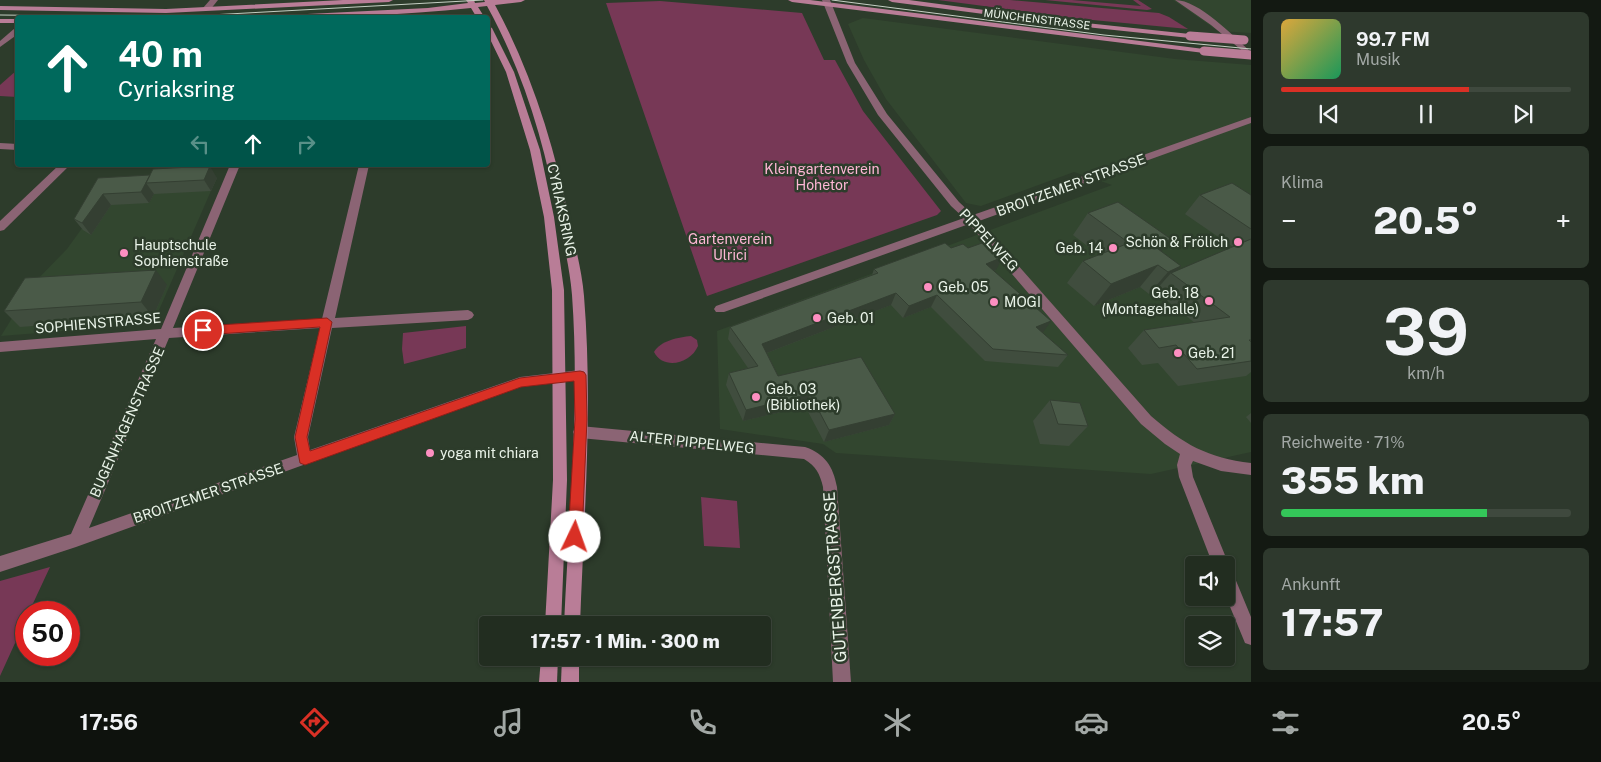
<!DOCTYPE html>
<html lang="de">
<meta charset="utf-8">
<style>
body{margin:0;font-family:"Public Sans",sans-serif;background:#2e392d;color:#f1f3f6;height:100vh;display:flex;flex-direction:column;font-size:19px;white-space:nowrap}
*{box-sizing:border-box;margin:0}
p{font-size:16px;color:#a2a8a5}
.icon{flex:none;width:28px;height:28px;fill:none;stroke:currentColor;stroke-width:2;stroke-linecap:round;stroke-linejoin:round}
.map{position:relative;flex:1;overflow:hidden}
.panel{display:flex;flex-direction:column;gap:12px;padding:12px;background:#131912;width:350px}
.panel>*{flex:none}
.guide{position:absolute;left:15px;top:15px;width:475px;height:152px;border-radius:5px;box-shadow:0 1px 4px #0004,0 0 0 1px #3f493e;background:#00695c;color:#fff;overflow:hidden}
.buttons{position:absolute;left:1185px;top:556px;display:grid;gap:10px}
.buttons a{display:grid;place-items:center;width:50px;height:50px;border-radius:5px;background:#222d20;box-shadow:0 1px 4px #0004,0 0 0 1px #3f493e;font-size:25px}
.speed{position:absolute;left:15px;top:601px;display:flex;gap:10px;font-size:25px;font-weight:700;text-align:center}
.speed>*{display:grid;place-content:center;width:65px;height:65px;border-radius:50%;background:#222d20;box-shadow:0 1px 4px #0004,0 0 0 1px #3f493e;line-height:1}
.speed .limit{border:8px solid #d22;background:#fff;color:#111}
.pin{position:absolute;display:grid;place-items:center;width:42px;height:42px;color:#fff;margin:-21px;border:2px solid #fff;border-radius:50%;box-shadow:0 1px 5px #0007}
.me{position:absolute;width:55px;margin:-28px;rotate:3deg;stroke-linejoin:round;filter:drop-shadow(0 0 4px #0008)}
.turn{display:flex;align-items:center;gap:18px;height:105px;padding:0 20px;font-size:22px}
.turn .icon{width:65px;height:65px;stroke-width:2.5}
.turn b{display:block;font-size:35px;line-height:42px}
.lanes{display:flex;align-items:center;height:48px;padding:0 20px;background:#0003;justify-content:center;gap:25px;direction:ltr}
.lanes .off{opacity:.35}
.big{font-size:38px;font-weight:800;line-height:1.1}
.panel .widget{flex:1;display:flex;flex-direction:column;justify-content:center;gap:8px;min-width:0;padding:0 18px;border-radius:8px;background:#2e392d}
.panel .dial{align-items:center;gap:0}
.dial b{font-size:65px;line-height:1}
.song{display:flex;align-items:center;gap:15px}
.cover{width:60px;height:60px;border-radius:8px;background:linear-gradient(135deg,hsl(40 70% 55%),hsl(150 70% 35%))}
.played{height:5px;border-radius:2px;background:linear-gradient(90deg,#d93025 65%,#3f493e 65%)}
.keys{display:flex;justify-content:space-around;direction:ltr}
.heat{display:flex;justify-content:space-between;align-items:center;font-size:28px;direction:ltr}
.charge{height:8px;border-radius:4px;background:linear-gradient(90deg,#34c759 71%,#3f493e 0)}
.trip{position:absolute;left:479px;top:616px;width:292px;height:50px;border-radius:5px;background:#222d20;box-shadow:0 1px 4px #0004,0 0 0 1px #3f493e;font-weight:800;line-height:50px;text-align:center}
.dock{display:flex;height:80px;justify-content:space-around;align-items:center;background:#0e120d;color:#a2a8a5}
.dock .icon{width:35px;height:35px}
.dock .active{color:#d93025}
.dock b{font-size:22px;color:#f1f3f6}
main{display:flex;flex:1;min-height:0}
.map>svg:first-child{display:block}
.built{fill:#32462f}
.green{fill:#773856}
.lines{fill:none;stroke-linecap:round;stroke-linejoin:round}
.minor{fill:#8b6474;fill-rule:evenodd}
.secondary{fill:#b97d97;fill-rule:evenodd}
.tram{stroke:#c5d0c4;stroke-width:1}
.secondary-bridge{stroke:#b97d97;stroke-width:9}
.wall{fill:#404d3e}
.shaded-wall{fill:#343f32}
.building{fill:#4a5a48;stroke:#343f32}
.route{fill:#d93025;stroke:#8d1f18}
.poi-dot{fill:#fd8fc1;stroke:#2d3c2b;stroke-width:2}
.labels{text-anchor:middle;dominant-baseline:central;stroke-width:5;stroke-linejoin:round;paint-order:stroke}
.far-street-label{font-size:11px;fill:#e9f3e8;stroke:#2d3c2b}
.park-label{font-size:14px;fill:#feb7d5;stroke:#2d3c2b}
.street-label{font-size:14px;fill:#e9f3e8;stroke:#2d3c2b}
.poi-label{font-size:14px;fill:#e9f3e8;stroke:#2d3c2b;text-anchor:start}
.near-street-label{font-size:16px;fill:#e9f3e8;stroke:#2d3c2b}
</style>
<main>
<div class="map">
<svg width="1251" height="682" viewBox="0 0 1251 682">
<rect width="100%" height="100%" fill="#2d3c2b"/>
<g class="built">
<polygon points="1173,0 1251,0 1251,33 1218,31"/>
<polygon points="863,18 1175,59 1251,65 1251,452 1151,474 836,453 823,444 720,429 717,331 1112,185 1074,172 981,206 966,203 886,99 864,60 848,24"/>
<polygon points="217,177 153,324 1,336 33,284 67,249 88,220 110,184"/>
</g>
<g class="green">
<polygon points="938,0 1010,0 1159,13 1169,17 1188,29 1082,19"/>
<polygon points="1045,0 1072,0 1141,6 1133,0 1138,0 1152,9 1147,10"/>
<polygon points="660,1 802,13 824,60 835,60 863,111 941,211 937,215 707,296 606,3"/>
<polygon points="17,70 17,97 0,96 0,85"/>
<polygon points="466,326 466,348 404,364 402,349 403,333"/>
<path d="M691 336 697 340 698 346C691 363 664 371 654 352 660 341 679 337 691 336Z"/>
<polygon points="701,497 737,501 740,548 704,546"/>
<polygon points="50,567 29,612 26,612 26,619 0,676 0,581"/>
</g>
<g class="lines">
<g class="minor">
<polygon points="210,0 218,0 210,10 204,10 203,8"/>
<path d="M822 0H830L855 63 887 114 959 202 973 215 1251 117V123L979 221 1151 416C1183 444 1208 458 1251 463V475L1221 471 1193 461 1191 465 1193 477 1229 565 1227 569 1232 571 1251 617V645L1245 643 1226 597V565H1213L1179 477 1177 465 1180 454 1165 444 1141 424 969 224 724 312H716L714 309 716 306 964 218 951 206 878 115 847 63Z"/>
<path d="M1175 0C1199 0 1233 36 1251 52V58L1211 25Z"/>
<polygon points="15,28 18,28 18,34 0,47 0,41"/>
<polygon points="0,143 18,144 18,150 0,149"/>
<polygon points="59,165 70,165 4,230 0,231 0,221"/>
<path d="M230 165H240L173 328 322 319 359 165H369L335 318 468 310 472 312 474 315 472 318 468 320 332 328 308 437 310 450 520 377 580 370 585 371 586 375 585 379 520 387 76 547 0 572V556L71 534 156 339 0 352V342L161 329ZM320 328 294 437 297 455 89 528 169 338Z"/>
<path d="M580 426 805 447C825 454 833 466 837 487L851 682H833L823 487C820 474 816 466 804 459L580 438 575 436 573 432 575 428Z"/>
</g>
<g class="secondary">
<polygon points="343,0 393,0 389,2 166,13 0,10 0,6 166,9"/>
<path d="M466 0H474L475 3 485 2 484 0H525L521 2 495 5C532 73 554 146 570 222 575 246 582 271 584 296 593 406 584 516 580 625H564C569 515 580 405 572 295 570 270 564 245 559 221 545 145 524 73 487 6L478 7 485 18H477L471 8C402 15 333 18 263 18L267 16 428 8 468 3Z"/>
<polygon points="788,0 810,0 1204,49 1208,51 1204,53 792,2"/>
<polygon points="888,0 909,0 1067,21 1190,34 1194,36 1190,38 1067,25 892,2"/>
<rect x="0" y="19" width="18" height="4"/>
<polygon points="488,26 492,28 514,72 540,150 554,217 564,290 567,480 561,625 545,625 553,480 552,290 544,217 530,150 506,72 488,35"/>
<polygon points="541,658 558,658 557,682 539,682"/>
<polygon points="562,658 579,658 579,682 561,682"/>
</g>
<g class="tram">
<polyline points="832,0 1104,35 1251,49"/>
<polyline points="0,15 174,17 483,0"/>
</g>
<g class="secondary-bridge">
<polyline points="1190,36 1244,40"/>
<polyline points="1204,51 1251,55"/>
</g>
</g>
<g class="wall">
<polygon points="98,178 217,178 211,191 154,194 149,203 111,205 91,235 83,230 74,219"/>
<polygon points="1200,195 1251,195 1251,372 1246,376 1178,386 1158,363 1142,365 1128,348 1144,330 1195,323 1155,291 1149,294 1140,287 1094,306 1067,283 1083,261 1099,255 1073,235 1088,213 1171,239 1161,251 1177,271 1233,247 1185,214"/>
<polygon points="951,248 996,270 994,271 1042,333 1068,355 1058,367 985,361 931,307 903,318 891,305 767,353 778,376 895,414 889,425 824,442 805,406 743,421 726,385 729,373 748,368 728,339 730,327 872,275 874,269"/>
<polygon points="167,285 153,317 20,327 4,311"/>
<polygon points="1050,400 1088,426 1069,446 1040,444 1033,421"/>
<polygon points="1251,413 1251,423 1246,417"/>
</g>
<g class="shaded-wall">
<polygon points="210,166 217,178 211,191 204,180"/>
<polygon points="146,183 154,194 149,203 141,192"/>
<polygon points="103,194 111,205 91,235 82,223"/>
<polygon points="1171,239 1153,262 1154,246"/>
<polygon points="1003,257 996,270 979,276 986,264"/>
<polygon points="1158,265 1140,287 1094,306 1111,284"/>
<polygon points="1181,266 1173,275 1171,273 1155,291 1149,294 1168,272"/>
<polygon points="156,270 167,285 153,317 141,302"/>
<polygon points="896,293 891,305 759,356 762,344"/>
<polygon points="937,295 931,307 903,318 909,306"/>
<polygon points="1051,321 1042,334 1036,327"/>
<polygon points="810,394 805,406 743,421 746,410"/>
<polygon points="895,414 889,425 824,442 829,430"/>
</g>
<g class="building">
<polygon points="210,166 204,180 146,183 150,175 141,192 103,194 82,223 74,219 98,178 150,175 153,169"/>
<polygon points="1232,183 1251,195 1251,229 1200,195"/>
<polygon points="1118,202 1171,239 1154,246 1181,266 1168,272 1158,265 1111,284 1083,261 1129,243 1088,213"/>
<polygon points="1251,239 1251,340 1249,340 1251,342 1251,361 1197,369 1176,345 1159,348 1144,330 1230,317 1171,273"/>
<polygon points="985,242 1003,257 986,264 1051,321 1036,327 1068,355 993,349 937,295 909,306 896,293 762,344 778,376 861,357 895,414 829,430 810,394 746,410 729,373 758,366 730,327 878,273 874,269 945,243 951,248 963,244 968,248"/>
<polygon points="156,270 141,302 4,311 25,278"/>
<polygon points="1050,400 1080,403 1088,426 1058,424"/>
</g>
<polygon class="route" points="327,318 332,322 307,437 310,451 520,378 580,371 584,372 586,375 587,419 582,537 580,542 575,544 570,542 568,537 575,419 574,381 521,387 305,465 300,463 295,437 320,327 203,335 198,330 203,326"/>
<g class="poi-dot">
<circle cx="1238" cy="242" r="5"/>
<circle cx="1113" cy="248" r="5"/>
<circle cx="124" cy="253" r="5"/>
<circle cx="928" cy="287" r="5"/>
<circle cx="1209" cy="301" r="5"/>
<circle cx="994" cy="302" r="5"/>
<circle cx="817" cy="318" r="5"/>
<circle cx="1178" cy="353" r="5"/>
<circle cx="756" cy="397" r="5"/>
<circle cx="430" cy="453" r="5"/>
</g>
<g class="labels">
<g class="far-street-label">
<text transform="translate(1037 19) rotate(7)">MÜNCHENSTRASSE</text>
</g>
<g class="park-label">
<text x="822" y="169">Kleingartenverein<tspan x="822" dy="16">Hohetor</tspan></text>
<text x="730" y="239">Gartenverein<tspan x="730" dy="16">Ulrici</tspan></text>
</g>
<g class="street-label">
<text transform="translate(1071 185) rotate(-20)">BROITZEMER STRASSE</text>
<text transform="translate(562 210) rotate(78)">CYRIAKSRING</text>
<text transform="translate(989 240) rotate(47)">PIPPELWEG</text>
<text transform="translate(98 323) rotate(-5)">SOPHIENSTRASSE</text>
<text transform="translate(127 422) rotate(-66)">BUGENHAGENSTRASSE</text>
<text transform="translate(692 442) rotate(6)">ALTER PIPPELWEG</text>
<text transform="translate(208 493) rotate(-19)">BROITZEMER STRASSE</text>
</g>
<g class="poi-label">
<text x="1228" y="242" text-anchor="end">Schön &amp; Frölich</text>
<text x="134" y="245">Hauptschule<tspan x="134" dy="16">Sophienstraße</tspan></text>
<text x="1103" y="248" text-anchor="end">Geb. 14</text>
<text x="938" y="287">Geb. 05</text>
<text x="1199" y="293" text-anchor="end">Geb. 18<tspan x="1199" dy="16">(Montagehalle)</tspan></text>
<text x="1004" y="302">MOGI</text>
<text x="827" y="318">Geb. 01</text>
<text x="1188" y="353">Geb. 21</text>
<text x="766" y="389">Geb. 03<tspan x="766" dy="16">(Bibliothek)</tspan></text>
<text x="440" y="453">yoga mit chiara</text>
</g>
<g class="near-street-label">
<text transform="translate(835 577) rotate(-94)">GUTENBERGSTRASSE</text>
</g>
</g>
</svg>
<div class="buttons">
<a><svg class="icon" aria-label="sound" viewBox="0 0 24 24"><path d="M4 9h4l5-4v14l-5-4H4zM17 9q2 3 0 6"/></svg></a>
<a><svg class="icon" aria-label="layers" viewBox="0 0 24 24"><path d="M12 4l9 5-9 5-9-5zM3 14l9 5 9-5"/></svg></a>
</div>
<div class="speed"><div class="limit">50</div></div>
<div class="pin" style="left:203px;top:330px;background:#d93025"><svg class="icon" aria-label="arrive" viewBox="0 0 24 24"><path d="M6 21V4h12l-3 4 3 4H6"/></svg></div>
<svg class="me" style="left:575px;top:537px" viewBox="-20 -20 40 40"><circle r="19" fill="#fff"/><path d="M0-13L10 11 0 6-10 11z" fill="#d93025"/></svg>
<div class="trip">17:57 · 1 Min. · 300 m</div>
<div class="guide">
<div class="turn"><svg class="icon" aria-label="ahead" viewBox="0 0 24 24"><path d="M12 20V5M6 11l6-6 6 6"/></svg><div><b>40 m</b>Cyriaksring</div></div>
<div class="lanes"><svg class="icon off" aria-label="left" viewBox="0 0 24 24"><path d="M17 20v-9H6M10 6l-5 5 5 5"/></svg><svg class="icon" aria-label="ahead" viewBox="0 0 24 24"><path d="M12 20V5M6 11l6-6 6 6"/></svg><svg class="icon off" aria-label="right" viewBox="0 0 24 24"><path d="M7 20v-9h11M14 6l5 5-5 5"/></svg></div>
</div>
</div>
<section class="panel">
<div class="widget">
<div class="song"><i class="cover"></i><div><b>99.7 FM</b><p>Musik</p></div></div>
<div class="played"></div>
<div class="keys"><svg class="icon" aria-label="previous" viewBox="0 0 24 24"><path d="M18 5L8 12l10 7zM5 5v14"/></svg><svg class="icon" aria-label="pause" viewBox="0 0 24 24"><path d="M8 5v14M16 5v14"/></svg><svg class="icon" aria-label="next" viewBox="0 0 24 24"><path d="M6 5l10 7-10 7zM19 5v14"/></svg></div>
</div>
<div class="widget"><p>Klima</p>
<div class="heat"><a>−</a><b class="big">20.5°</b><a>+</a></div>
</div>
<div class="widget dial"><b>39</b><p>km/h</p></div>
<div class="widget"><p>Reichweite · 71%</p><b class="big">355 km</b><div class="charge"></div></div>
<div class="widget"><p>Ankunft</p><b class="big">17:57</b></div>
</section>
</main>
<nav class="dock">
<b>17:56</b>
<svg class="icon active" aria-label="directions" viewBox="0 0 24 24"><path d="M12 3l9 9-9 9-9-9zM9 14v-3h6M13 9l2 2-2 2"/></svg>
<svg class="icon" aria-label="music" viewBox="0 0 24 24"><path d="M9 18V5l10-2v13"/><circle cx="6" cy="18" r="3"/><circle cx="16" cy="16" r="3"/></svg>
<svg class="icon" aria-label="phone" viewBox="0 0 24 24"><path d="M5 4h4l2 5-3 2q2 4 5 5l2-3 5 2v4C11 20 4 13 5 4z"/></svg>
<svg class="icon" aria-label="climate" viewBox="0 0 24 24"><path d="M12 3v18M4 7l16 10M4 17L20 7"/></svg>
<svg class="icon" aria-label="car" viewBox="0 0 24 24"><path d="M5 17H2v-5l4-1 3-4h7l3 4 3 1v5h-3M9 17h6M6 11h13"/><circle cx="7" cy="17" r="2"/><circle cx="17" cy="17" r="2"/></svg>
<svg class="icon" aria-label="filters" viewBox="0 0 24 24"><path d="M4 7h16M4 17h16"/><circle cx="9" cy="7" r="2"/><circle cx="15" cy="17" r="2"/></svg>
<b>20.5°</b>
</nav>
